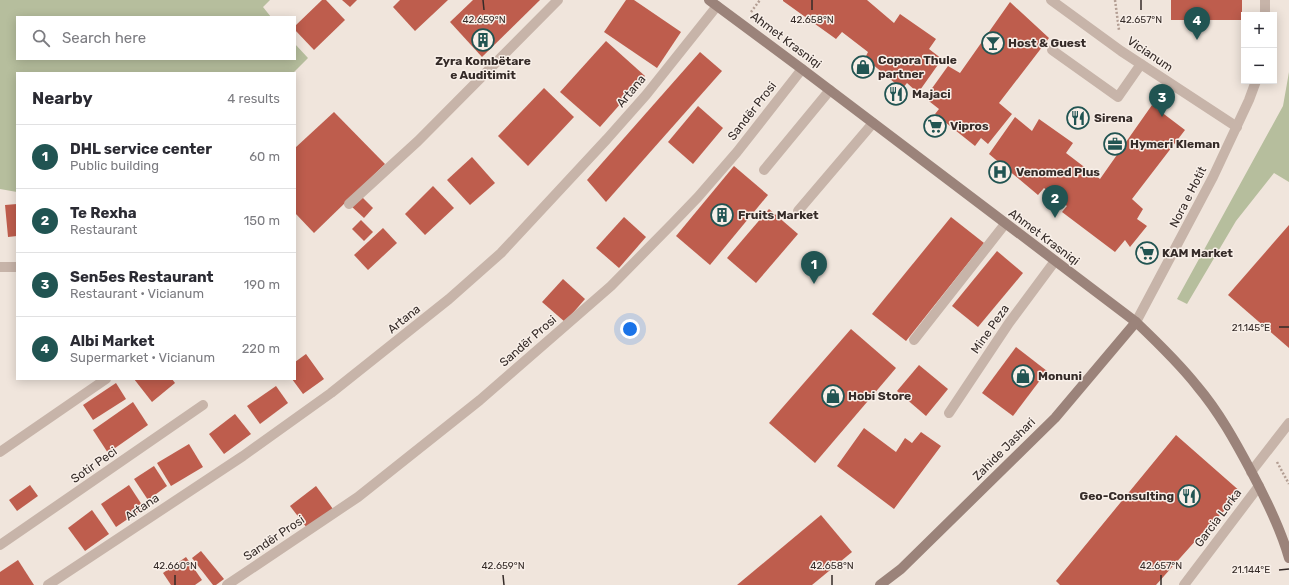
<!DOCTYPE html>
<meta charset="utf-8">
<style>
body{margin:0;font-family:Rubik,sans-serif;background:#f7f7f7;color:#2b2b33}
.controls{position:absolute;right:12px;top:12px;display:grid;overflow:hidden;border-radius:0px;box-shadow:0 2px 10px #0003}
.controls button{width:36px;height:36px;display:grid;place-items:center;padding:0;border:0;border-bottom:1px solid #e1e1e2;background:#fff;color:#2b2b33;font:20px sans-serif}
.you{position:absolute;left:630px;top:329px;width:14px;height:14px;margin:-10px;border:3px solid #fff;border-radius:50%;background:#1a73e8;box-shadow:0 0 0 6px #1a73e833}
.badge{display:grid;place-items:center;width:26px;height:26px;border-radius:50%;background:#215452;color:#fff;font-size:13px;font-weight:700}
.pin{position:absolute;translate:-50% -33px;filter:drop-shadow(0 1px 2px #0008)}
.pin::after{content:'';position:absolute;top:21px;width:14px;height:12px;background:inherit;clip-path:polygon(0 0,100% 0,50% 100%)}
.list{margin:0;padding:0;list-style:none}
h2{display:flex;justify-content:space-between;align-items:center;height:52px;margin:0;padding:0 16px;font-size:17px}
h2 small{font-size:13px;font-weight:400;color:#7c7c81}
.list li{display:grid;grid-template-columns:26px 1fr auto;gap:12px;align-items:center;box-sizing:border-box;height:64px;padding:0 16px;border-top:1px solid #e1e1e2}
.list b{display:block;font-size:15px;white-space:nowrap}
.list p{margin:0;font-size:13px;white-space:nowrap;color:#7c7c81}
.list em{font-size:13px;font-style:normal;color:#7c7c81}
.icon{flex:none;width:22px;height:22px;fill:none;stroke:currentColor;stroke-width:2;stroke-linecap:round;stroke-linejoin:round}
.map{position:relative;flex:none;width:1289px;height:585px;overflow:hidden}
.search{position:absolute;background:#fff;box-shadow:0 2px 10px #0003;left:16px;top:16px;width:280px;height:44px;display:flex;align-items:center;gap:10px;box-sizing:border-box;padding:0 14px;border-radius:0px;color:#7c7c81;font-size:15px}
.panel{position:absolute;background:#fff;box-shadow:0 2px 10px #0003;left:16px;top:72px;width:280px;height:308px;border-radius:0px}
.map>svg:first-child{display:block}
.green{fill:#b6be9d}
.building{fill:#be5d4d}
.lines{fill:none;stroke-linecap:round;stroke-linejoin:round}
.path{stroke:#b39e93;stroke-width:2.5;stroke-dasharray:2 2;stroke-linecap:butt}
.lane{stroke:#c7b4a9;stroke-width:10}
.street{stroke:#c7b4a9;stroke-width:10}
.secondary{stroke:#9b837a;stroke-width:10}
.ticks{fill:none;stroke:#352b28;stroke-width:1.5}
.labels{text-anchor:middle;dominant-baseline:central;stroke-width:3;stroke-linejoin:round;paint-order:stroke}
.street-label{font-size:12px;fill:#352b28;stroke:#f8efe8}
.poi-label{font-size:12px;font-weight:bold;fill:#352b28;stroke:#f8efe8;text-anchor:start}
.ticks-label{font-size:10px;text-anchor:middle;fill:#352b28;stroke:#f8efe8;stroke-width:3;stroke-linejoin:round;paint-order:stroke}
</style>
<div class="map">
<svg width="1289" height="585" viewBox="0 0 1289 585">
<rect width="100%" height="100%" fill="#f0e5dc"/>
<g class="green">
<polygon points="0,0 270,0 263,7 271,17 17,17 17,59 295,59 295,44 308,58 293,73 17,73 17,192 0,189"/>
<polygon points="1289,72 1289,182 1274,173 1236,221 1187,304 1177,299 1283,106"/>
</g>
<g class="building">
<polygon points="322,0 326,0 345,20 314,50 295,30 295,26"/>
<polygon points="342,0 357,0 350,7"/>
<polygon points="400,0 448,0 415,31 393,7"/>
<polygon points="473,0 540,0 482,57 450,22"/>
<polygon points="626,0 634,0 681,32 657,68 604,32"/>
<polygon points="783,0 867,0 894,23 900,14 936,39 929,49 942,59 918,93 907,83 902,89 865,58 868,52 842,32 836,39 783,1"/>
<rect x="1171" y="0" width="71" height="20"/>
<polygon points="1010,2 1049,38 999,103 1012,114 988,144 981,138 975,146 935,114 939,109 925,98 948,66 960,73"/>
<polygon points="606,41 645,76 600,127 560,92"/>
<polygon points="700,52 722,71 606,202 587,180"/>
<polygon points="544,88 574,117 528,166 498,136"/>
<polygon points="1152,105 1185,130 1132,199 1143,209 1137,219 1147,226 1130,247 1125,240 1115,252 1062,212 1067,206 1044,188 1038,195 989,154 1015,117 1032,131 1039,119 1073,143 1066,153 1100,179"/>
<polygon points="698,106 723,128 693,164 668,142"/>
<polygon points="334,112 385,164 314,233 295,213 295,148"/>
<polygon points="472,157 495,183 470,205 447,180"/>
<polygon points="734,166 768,195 710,265 676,236"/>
<polygon points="433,186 454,208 425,235 405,214"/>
<polygon points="361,196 373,208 364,218 351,206"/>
<polygon points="17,204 17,236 8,237 5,205"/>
<polygon points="769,209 798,234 756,283 727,258"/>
<polygon points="624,217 646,237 619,268 596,248"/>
<polygon points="951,217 984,243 906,341 872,314"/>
<polygon points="361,220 373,232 364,241 352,229"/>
<polygon points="1289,225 1289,348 1228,295"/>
<polygon points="383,228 397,243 368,270 354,255"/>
<polygon points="997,251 1023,273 978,327 952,306"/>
<polygon points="563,279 585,299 565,322 542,302"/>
<polygon points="851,329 896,368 815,463 769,423"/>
<polygon points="1016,347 1047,371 1013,416 982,393"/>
<polygon points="306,354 324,379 303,394 292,379 295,379 295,362"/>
<polygon points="919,365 948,389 926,416 897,391"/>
<polygon points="134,379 172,379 175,383 152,402"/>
<polygon points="116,383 126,399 93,420 83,405"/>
<polygon points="276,386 288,403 260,424 247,406"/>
<polygon points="133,402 148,425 108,453 93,430"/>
<polygon points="235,414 251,434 224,454 209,434"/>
<polygon points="864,428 896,452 905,438 912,443 921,432 941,446 894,509 837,466"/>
<polygon points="1176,435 1242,493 1206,529 1156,585 1060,585 1056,581"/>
<polygon points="189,444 203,467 171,486 157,463"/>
<polygon points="154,466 167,486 148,500 134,479"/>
<polygon points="30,485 38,496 17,511 9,500"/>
<polygon points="129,485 144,508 116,527 101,504"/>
<polygon points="316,486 333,509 307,528 290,506"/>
<polygon points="92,510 109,534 85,551 68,528"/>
<polygon points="821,515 852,552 812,585 737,585"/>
<polygon points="201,551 224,579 216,585 213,585 192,558"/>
<polygon points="186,557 202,580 195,585 171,585 163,573"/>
<polygon points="18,560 34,585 0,585 0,572"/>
</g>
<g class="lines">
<g class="path">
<polyline points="1115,0 1119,30"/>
<polyline points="751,12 760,0"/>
<polyline points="1277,462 1289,484"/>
</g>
<g class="lane">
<polyline points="1052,50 1118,97 1141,64"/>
<polyline points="764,170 830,90"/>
<polyline points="349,204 418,141 558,0"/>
<polyline points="798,211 873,123"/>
<polyline points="914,340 1005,224"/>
</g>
<g class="street">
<polyline points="1051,0 1121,51 1237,127"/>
<polyline points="1265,0 1265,15"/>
<polyline points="0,267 17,267"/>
<polyline points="1136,322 1213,177 1249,100 1256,81"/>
<polyline points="949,413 1009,323 1055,261"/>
<polyline points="0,452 106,379"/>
<polyline points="1251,472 1289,423"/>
<polyline points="0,545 203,405"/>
<polyline points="48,585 243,456 331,393 449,299 501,253 607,139 646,95 717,6"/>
<polyline points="227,585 358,497 480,400 611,286 673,223 698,197 737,152 802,69"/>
<polyline points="1184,585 1259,486"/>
</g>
<g class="secondary">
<path d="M709,0L802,69L1136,322C1157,342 1179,363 1197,386C1219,412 1235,441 1251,471C1266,499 1280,527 1289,558"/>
<polyline points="880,585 901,569 1055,418 1136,322"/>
</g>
</g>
<path class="ticks" d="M483,0L484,10M812,0V10M1141,0V10M1279,327H1289M1279,570L1289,569M175,575V585M503,575L504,585M832,575V585M1161,575V585"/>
<defs>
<g id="building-ring" transform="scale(1.15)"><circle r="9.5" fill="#f8efe8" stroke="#215452" stroke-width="1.5"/><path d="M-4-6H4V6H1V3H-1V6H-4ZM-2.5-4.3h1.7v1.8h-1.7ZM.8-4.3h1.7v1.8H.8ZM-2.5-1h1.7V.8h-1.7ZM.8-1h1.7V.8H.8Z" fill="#215452"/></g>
<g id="bar-ring" transform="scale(1.15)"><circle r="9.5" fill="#f8efe8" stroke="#215452" stroke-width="1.5"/><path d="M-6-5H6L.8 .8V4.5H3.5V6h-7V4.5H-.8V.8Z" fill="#215452"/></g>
<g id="shop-ring" transform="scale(1.15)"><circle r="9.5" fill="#f8efe8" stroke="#215452" stroke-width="1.5"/><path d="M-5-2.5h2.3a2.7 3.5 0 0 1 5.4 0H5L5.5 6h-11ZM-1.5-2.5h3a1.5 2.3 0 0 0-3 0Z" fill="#215452"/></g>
<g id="restaurant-ring" transform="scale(1.15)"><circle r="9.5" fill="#f8efe8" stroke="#215452" stroke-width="1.5"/><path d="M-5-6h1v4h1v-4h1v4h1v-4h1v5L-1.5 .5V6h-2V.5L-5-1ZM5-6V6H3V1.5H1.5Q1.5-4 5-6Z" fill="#215452"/></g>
<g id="supermarket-ring" transform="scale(1.15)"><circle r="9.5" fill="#f8efe8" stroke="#215452" stroke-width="1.5"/><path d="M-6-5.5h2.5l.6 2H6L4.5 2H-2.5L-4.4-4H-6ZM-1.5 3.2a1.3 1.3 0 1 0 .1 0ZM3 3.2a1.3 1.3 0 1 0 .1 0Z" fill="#215452"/></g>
<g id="office-ring" transform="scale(1.15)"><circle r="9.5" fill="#f8efe8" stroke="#215452" stroke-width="1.5"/><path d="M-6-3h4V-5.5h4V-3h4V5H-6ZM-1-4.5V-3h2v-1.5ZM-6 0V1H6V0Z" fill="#215452"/></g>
<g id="hospital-ring" transform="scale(1.15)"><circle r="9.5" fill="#f8efe8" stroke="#215452" stroke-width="1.5"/><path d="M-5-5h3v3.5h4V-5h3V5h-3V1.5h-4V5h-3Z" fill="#215452"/></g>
</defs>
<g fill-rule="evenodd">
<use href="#building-ring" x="483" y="40"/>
<use href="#bar-ring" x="993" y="43"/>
<use href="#shop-ring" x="863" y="67"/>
<use href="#restaurant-ring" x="896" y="94"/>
<use href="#restaurant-ring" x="1078" y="118"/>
<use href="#supermarket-ring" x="935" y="126"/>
<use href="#office-ring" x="1115" y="144"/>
<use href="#hospital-ring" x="1000" y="172"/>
<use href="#building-ring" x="722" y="215"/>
<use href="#supermarket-ring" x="1147" y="253"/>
<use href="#shop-ring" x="1023" y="376"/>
<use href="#shop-ring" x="833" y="396"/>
<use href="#restaurant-ring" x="1189" y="496"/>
</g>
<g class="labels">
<g class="street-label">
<text transform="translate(786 40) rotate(37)">Ahmet Krasniqi</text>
<text transform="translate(1150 54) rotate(34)">Vicianum</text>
<text transform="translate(631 91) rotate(-50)">Artana</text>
<text transform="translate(752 111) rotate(-52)">Sandër Prosi</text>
<text transform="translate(1188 197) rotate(-63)">Nora e Hotit</text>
<text transform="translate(1044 237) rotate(37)">Ahmet Krasniqi</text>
<text transform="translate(404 319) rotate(-39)">Artana</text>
<text transform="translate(990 329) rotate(-55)">Mine Peza</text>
<text transform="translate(528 341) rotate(-41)">Sandër Prosi</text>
<text transform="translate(1004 449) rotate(-45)">Zahide Jashari</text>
<text transform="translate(94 465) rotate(-35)">Sotir Peci</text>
<text transform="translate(142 507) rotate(-34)">Artana</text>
<text transform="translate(1218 518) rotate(-53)">Garcia Lorka</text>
<text transform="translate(274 538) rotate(-34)">Sandër Prosi</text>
</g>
<g class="poi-label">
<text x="1008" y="43">Host &amp; Guest</text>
<text x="878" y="60">Copora Thule<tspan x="878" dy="14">partner</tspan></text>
<text x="483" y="61" text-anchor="middle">Zyra Kombëtare<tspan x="483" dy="14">e Auditimit</tspan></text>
<text x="912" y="94">Majaci</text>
<text x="1094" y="118">Sirena</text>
<text x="950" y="126">Vipros</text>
<text x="1130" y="144">Hymeri Kleman</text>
<text x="1016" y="172">Venomed Plus</text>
<text x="738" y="215">Fruits Market</text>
<text x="1162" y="253">KAM Market</text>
<text x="1038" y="376">Monuni</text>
<text x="848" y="396">Hobi Store</text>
<text x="1174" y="496" text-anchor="end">Geo-Consulting</text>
</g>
</g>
<g class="ticks-label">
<text x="484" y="23">42.659°N</text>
<text x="812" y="23">42.658°N</text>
<text x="1141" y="23">42.657°N</text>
<text x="1251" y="331">21.145°E</text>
<text x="175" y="569">42.660°N</text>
<text x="503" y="569">42.659°N</text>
<text x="832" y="569">42.658°N</text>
<text x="1161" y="569">42.657°N</text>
<text x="1251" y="573">21.144°E</text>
</g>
</svg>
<div class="controls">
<button>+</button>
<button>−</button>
</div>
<div class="you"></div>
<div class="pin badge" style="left:814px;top:284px">1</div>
<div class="pin badge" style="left:1055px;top:218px">2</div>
<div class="pin badge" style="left:1162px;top:117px">3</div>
<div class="pin badge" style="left:1197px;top:40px">4</div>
<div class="search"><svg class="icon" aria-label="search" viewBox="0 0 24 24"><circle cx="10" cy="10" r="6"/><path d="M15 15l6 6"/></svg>Search here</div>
<section class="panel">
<h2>Nearby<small>4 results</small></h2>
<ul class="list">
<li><span class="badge">1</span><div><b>DHL service center</b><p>Public building</p></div><em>60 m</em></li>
<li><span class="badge">2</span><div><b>Te Rexha</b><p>Restaurant</p></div><em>150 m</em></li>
<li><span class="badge">3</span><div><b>Sen5es Restaurant</b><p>Restaurant · Vicianum</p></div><em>190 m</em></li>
<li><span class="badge">4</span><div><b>Albi Market</b><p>Supermarket · Vicianum</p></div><em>220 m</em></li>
</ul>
</section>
</div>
